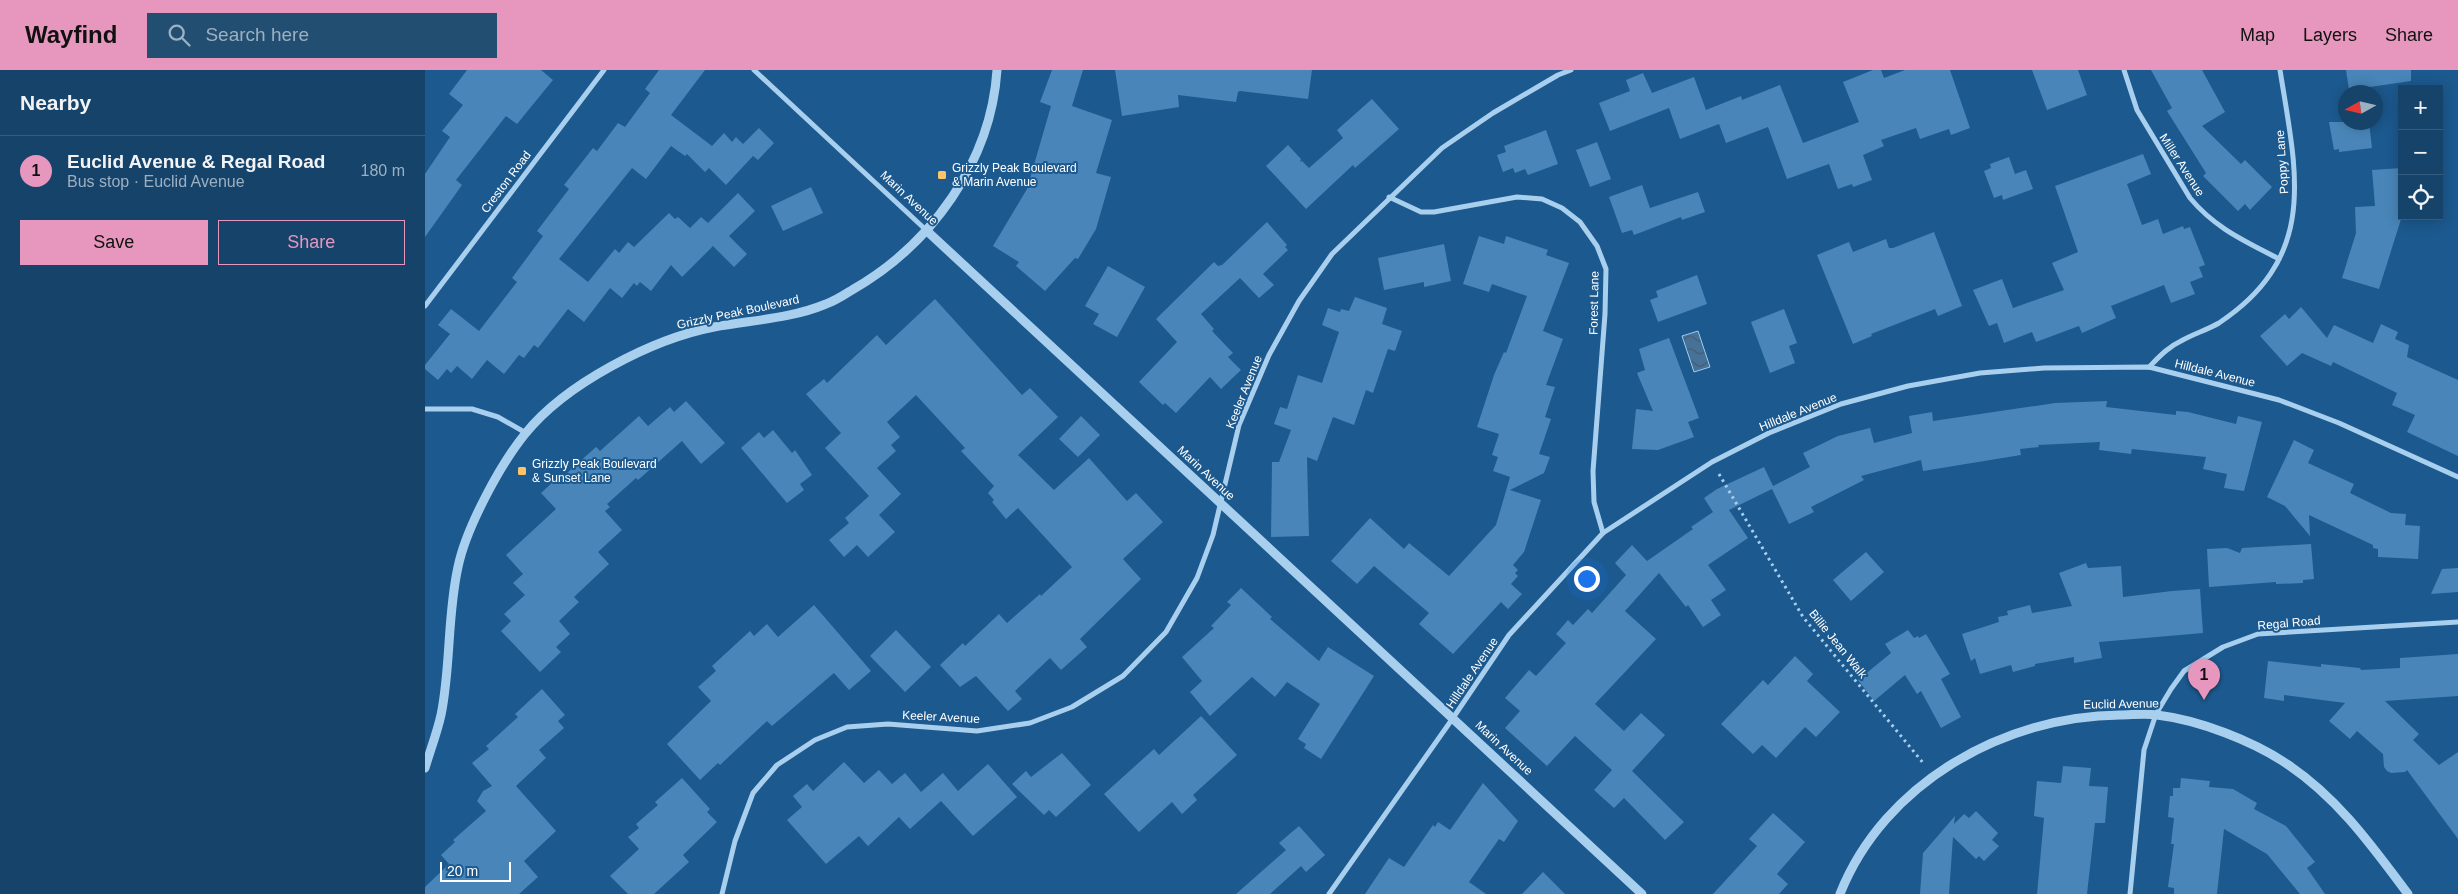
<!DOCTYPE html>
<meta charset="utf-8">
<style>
body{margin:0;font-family:Arial,sans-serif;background:#224e72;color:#f1f3f6}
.controls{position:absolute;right:15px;top:15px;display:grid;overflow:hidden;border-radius:0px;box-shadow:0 2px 12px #0003}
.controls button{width:45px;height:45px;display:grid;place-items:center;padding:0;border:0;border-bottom:1px solid #345c7e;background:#15436a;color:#f1f3f6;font:25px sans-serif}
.compass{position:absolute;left:1913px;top:15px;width:45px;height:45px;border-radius:50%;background:#15436a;box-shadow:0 2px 12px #0003;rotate:262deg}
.scale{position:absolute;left:15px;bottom:12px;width:71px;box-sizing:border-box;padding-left:5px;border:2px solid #fff;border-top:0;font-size:14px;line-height:18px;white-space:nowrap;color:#fff;-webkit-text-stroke:4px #1c598e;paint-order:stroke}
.you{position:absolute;left:1161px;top:508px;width:18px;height:18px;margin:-12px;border:4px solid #fff;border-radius:50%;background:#1a73e8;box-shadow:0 0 0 8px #1a73e833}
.badge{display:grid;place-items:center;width:32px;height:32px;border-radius:50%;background:#e797bd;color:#111;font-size:16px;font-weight:700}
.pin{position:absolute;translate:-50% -41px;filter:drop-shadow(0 1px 2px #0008)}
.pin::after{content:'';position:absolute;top:26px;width:18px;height:15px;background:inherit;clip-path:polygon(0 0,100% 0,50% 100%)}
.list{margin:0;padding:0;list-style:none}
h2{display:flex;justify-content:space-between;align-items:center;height:65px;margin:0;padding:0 20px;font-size:21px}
h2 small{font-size:16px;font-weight:400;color:#9db0c1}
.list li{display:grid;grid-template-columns:32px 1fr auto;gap:15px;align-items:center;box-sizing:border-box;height:70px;padding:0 20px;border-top:1px solid #345c7e}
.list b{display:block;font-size:19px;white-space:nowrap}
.list p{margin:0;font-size:16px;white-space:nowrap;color:#9db0c1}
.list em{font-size:16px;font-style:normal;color:#9db0c1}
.actions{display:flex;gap:10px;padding:15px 20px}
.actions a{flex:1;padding:11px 0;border:1px solid #e797bd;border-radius:0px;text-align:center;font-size:18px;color:#e797bd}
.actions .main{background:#e797bd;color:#111}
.icon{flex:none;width:28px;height:28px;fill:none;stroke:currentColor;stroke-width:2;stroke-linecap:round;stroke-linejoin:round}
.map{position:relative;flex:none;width:2033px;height:824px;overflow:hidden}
header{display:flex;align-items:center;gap:30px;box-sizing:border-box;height:70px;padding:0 25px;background:#e797bd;color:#111}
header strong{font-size:24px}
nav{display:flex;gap:28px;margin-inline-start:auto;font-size:18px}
.search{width:350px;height:45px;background:#224e72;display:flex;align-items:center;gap:12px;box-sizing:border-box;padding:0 18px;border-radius:0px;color:#9db0c1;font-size:19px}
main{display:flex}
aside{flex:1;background:#15436a}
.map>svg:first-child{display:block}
.water{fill:url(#water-waves);stroke:#9ccbef}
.building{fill:#4985b8}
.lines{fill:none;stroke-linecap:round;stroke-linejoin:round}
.path{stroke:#a9cfee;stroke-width:3;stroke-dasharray:2.5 4;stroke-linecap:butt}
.minor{stroke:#a9cfee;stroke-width:5}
.tertiary{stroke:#a9cfee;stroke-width:9}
.poi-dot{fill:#fec367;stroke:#1c598e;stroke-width:2}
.labels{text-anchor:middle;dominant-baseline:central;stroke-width:4;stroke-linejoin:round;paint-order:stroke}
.street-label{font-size:12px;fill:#fff;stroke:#1c598e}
.poi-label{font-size:12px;fill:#fff;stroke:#1c598e;text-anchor:start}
</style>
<header>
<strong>Wayfind</strong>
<div class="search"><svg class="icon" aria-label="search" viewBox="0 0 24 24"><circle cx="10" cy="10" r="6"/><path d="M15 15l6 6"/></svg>Search here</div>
<nav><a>Map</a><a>Layers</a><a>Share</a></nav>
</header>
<main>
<aside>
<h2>Nearby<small></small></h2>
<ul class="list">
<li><span class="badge">1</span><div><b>Euclid Avenue &amp; Regal Road</b><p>Bus stop · Euclid Avenue</p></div><em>180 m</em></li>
</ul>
<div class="actions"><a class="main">Save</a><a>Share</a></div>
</aside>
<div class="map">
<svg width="2033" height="824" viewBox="0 0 2033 824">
<defs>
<pattern id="water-waves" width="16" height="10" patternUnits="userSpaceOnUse" patternTransform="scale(1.25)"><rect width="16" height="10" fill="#467298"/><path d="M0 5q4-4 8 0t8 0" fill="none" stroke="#4a5b6a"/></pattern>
</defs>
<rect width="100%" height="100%" fill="#1c598e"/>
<polygon class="water" points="1273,261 1285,297 1269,302 1257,266"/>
<g class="building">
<polygon points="42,0 116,0 128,10 92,54 81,46 31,110 37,115 0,167 0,104 25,67 17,61 38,35 24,24"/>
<polygon points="234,0 280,0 246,45 287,76 299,63 307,72 311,67 318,74 334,58 349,73 333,90 328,86 301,115 284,98 280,102 262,84 260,86 246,76 221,109 207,98 134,189 163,212 190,179 194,183 203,172 209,177 244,143 250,149 253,147 265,158 276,147 283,153 313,123 330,141 304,166 322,184 309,197 288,176 257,207 246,195 226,221 215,212 212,216 209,213 197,228 185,218 159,252 143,239 113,278 109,275 99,288 94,285 79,304 62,290 47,309 32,296 26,303 22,299 13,310 0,299 0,295 25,264 13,255 26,239 54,261 92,212 87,208 118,166 112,161 144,119 139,115 168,78 172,81 193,53 200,57 225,23 220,19"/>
<polygon points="627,0 658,0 647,36 687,50 671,103 686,107 671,159 653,189 650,188 620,221 591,196 594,192 568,176 602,119 626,36 615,32"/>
<polygon points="690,0 887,0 883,29 815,21 813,22 811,32 753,25 754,37 697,46"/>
<polygon points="1448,0 1456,0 1459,8 1480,0 1525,0 1545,58 1526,65 1524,59 1495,69 1491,58 1456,70 1459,76 1438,85 1447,110 1428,117 1427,114 1413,119 1404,94 1362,109 1343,57 1301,73 1294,54 1255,69 1244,38 1185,61 1174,33 1205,21 1201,10 1218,3 1227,23 1269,7 1281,40 1316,26 1317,30 1355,15 1378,73 1434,52 1418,12"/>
<polygon points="1607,0 1653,0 1662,25 1622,40"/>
<polygon points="1726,0 1777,0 1800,42 1777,56 1816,94 1820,90 1847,117 1825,140 1820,134 1813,141 1778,106 1781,103 1742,41 1747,38"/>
<polygon points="1921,0 1986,0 1986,11 1924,20"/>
<polygon points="947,29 974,59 930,98 928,95 881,139 841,96 863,75 876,89 875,92 877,91 884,98 918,68 912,60"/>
<polygon points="1904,52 1944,52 1947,78 1914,82 1914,79 1909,80"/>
<polygon points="1121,60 1133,94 1103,105 1100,99 1090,103 1088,98 1078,102 1072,85 1081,82 1079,76"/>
<polygon points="1172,72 1186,109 1165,117 1151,80"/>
<polygon points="1718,84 1726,104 1702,114 1717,155 1733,149 1738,164 1758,156 1759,159 1765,157 1780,195 1774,197 1778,207 1765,212 1770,224 1746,233 1739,215 1686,236 1691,248 1657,263 1654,256 1611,272 1607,262 1579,273 1572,253 1564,256 1548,220 1577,209 1588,238 1639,220 1627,193 1653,182 1630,116"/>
<polygon points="1584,87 1590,104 1601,100 1608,119 1578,130 1577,125 1569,128 1559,101 1566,98 1565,94"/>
<polygon points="1977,98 1977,146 1954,219 1917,208 1931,163 1930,137 1950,136 1947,100"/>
<polygon points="1217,115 1225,138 1273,122 1280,142 1257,150 1256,147 1209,165 1207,160 1197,163 1184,127"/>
<polygon points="386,117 398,143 358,161 346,136"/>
<polygon points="842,152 862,175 860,177 863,180 838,204 849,215 834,228 815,208 776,244 789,259 787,261 808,283 803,287 816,300 796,319 785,307 751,343 740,333 738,335 714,312 752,272 731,249 789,192 793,196 797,195"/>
<polygon points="1509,162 1537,236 1513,246 1510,239 1446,264 1447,266 1428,274 1392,185 1424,172 1428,182 1461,169 1464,178 1468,178"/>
<polygon points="1054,166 1079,174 1081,166 1123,180 1121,185 1144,193 1118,261 1138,269 1121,315 1130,317 1120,347 1126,349 1114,384 1125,387 1119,403 1085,420 1116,430 1099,482 1088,495 1093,500 1090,503 1093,506 1086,514 1097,524 1083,539 1076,532 1028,584 994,554 1004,543 949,496 932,514 906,491 945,448 979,479 984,473 1024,506 1071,455 1085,407 1068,401 1073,387 1067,385 1074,364 1052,357 1069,305 1079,282 1081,283 1102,226 1067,214 1064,222 1038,214"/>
<polygon points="1019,174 1026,211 999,217 999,212 959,220 953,188"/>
<polygon points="683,196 720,217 692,267 668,254 674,244 660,236"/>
<polygon points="1272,205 1282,234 1233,252 1225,230 1233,227 1231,221"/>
<polygon points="930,227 962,238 957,254 977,261 970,281 963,279 948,323 941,320 929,355 908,347 892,391 882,387 884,466 846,467 847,392 854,392 866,360 849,354 855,337 862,339 873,305 897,313 914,262 897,255 903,238 915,242 916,239 924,241"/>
<polygon points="510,229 597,325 605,318 633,347 593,385 629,420 664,388 702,431 711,423 738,452 698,489 716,509 655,569 662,577 636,600 625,588 590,621 597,629 583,641 551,606 535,617 515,595 538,573 540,576 574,544 582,553 615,524 616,526 647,497 593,438 581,449 567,432 569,430 563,423 569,416 536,381 540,378 491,325 462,352 475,367 466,375 471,381 452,398 476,424 454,445 470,462 443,487 432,475 419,487 404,470 424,453 420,448 444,426 400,378 416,363 381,324 399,309 402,313 452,265 461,275"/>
<polygon points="1876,237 1902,268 1909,255 1948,273 1956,254 1973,262 1970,269 1984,275 1982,287 2033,310 2033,386 1982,362 1990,345 1967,335 1972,323 1908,292 1906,296 1877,283 1862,296 1835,266 1860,244 1864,249"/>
<polygon points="1359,239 1372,273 1364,276 1370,293 1345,303 1326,252"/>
<polygon points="1244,268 1274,348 1263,352 1269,367 1233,380 1207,379 1211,339 1228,341 1212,303 1220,300 1214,279"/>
<polygon points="261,331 300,373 276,394 257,371 213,410 211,408 182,434 185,437 180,441 197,460 173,482 184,494 149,527 154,532 134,551 145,564 131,577 136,582 115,602 76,561 86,551 79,544 100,525 88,513 98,504 81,485 131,439 116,423 130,410 132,412 171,377 175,381 214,346 223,356 245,337 249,342"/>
<polygon points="1682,331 1681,337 1751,345 1751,341 1763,342 1811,354 1813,346 1837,352 1819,421 1799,418 1802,404 1778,399 1781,387 1707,379 1706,384 1674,380 1675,372 1613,375 1614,377 1595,379 1596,385 1498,401 1496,390 1436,406 1439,410 1386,437 1389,442 1364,454 1347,419 1304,440 1323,468 1283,495 1301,520 1286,530 1296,545 1278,557 1263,535 1261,537 1234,503 1200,541 1231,569 1170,634 1199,661 1216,643 1240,665 1207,701 1259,752 1240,770 1199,728 1189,738 1169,720 1187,700 1150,666 1122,696 1080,658 1095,641 1080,628 1104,600 1111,606 1141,573 1131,564 1143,550 1148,555 1163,539 1167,543 1201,505 1190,493 1207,475 1222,491 1268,459 1266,457 1288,442 1279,428 1292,419 1339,397 1348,416 1385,397 1378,383 1413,366 1445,358 1449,373 1487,363 1484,346 1507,342 1508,351 1630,333"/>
<polygon points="656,346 675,365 653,387 634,369"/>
<polygon points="348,360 367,383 370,380 387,405 375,414 379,420 362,433 316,378 334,362 339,368"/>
<polygon points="1869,370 1889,380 1883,393 1929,414 1925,423 1966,443 1981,444 1980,455 1995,456 1993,489 1953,487 1953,479 1948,478 1948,475 1884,445 1885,466 1860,436 1842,427"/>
<polygon points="1886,474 1889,509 1878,510 1878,513 1851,514 1851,512 1784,517 1782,479 1802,478 1815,483 1817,478"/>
<polygon points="1441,482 1459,502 1426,531 1408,510"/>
<polygon points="1661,493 1663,498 1696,496 1698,527 1747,521 1775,519 1778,563 1674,572 1677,588 1649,593 1649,587 1610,594 1610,596 1588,602 1586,595 1555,604 1550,588 1546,591 1537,564 1574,552 1573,547 1583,545 1582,541 1605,535 1607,543 1647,536 1634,503"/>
<polygon points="2033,498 2033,522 2006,524 2017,499"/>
<polygon points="816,518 847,547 845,549 894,591 903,577 949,606 896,689 879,678 881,674 873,669 895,634 862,612 850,627 827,607 785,646 765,622 777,611 757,587 789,558 786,556 806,535 802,532"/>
<polygon points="389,535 446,601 424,620 409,603 347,656 342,651 295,695 293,693 275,710 242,674 286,631 273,617 291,601 287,596 325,561 329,566 342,554 353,567"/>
<polygon points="471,560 506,597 480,622 445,586"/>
<polygon points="1483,560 1489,568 1493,566 1494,568 1501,564 1525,604 1516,609 1536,647 1516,658 1496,621 1492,624 1480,605 1449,631 1433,610 1466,583 1460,574"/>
<polygon points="2033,584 2033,626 1960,631 1994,664 1988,670 2014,695 2033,682 2033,769 1982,700 1980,702 1966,703 1962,701 1959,697 1958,684 1932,661 1925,669 1904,651 1920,633 1859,625 1859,631 1839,628 1843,591 1896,597 1896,594 1935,598 1936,600 1975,598 1975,588"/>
<polygon points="1370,586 1388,604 1382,611 1415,642 1391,667 1380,657 1351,688 1337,675 1328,684 1296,654 1338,610 1343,615"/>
<polygon points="117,619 140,645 133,651 139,658 114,680 121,688 91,716 131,761 99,791 113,807 94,824 0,824 0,817 24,794 16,785 30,772 28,770 61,741 52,731 58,721 67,716 47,693 64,679 61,676 93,647 90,644"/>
<polygon points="776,646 812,685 768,725 772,730 757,744 747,732 714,762 679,724 729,679 734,685"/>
<polygon points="637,683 666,715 631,747 624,740 619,745 587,714 601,701 606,707"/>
<polygon points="419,692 439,713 454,700 467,714 480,703 496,722 518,703 533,721 563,694 592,727 548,766 516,731 485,759 474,747 443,776 434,766 401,794 362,750 377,737 368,726 382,714 388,721"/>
<polygon points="1638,696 1666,698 1664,716 1683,717 1680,753 1670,753 1662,824 1612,824 1619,748 1609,746 1612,711 1636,713"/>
<polygon points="257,708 285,739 282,742 292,752 258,785 264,792 229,824 203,824 185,806 214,779 203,767 214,758 211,754 233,735 230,732"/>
<polygon points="1756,708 1785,711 1784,717 1808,719 1832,733 1829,739 1861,756 1890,792 1882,798 1900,824 1875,824 1842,784 1799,759 1792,824 1749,824 1749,818 1743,817 1749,774 1746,774 1749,748 1743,747 1745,726 1748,726 1748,718 1755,718"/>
<polygon points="1058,713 1093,751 1079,772 1074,769 1044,812 1061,824 940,824 964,788 979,797 1008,755 1010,757 1013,752 1025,760"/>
<polygon points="1551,741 1573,763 1567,770 1574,776 1559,791 1554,786 1551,789 1528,767 1524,824 1495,824 1498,783 1530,746 1529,754 1539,744 1544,748"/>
<polygon points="1348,743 1380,772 1352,804 1363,814 1354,824 1288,824 1332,776 1324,769"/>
<polygon points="874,756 900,785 881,802 876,796 845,824 811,824 861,780 854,773"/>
<polygon points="1118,802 1140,824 1097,824"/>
</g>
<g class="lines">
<polyline class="path" points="1294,404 1378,547 1499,694"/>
<g class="minor">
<polyline points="329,0 501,160"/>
<path d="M1699,0L1712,40L1765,128C1791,159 1820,171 1854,189"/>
<polyline points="964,127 996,142 1009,142 1092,127 1117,129 1137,138 1155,152 1172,176 1181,199 1180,244 1168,401 1169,432 1178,463"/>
<polyline points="0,236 179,0"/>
<path d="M1724,297C1734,287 1743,277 1756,271C1768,264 1782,260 1794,253C1895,186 1871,101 1855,0"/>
<polyline points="0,339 47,339 73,347 101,363"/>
<polyline points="297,824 310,771 328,723 352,695 390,670 422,657 463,654 552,661 605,653 647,637 698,606 741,562 772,508 788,465 814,355 844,285 874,231 907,184 1017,78 1068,43 1133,5 1146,0"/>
<polyline points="904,824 1028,648 1084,565 1178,463 1287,392 1344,363 1416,334 1483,316 1555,303 1619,298 1724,297 1854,330 1914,353 2033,407"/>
<polyline points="1705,824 1719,680 1731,644 1746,619 1759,601 1798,577 1833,564 2033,552"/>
</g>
<g class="tertiary">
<polyline points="502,161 1217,824"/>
<path d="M0,698C5,681 12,663 16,645C26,597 22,546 33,497C41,458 75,395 100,364C140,314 227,269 289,257C326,250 365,249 401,234C410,231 419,225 427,220C506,175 566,92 572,0"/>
<path d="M1415,824C1459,713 1579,646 1695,645C1707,645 1720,643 1732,645C1774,650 1828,671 1862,694C1913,728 1947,776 1983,824"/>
</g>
</g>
<g class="poi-dot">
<rect x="512" y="100" width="10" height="10" rx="2.5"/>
<rect x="92" y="396" width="10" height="10" rx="2.5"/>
</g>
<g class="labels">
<g class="street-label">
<text transform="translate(1857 92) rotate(-94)">Poppy Lane</text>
<text transform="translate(1757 95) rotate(57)">Miller Avenue</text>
<text transform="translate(81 112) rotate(-53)">Creston Road</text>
<text transform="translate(484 128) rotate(43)">Marin Avenue</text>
<text transform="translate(1169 233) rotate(-89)">Forest Lane</text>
<text transform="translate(313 242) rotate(-12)">Grizzly Peak Boulevard</text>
<text transform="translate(1790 303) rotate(14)">Hilldale Avenue</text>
<text transform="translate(819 322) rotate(-68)">Keeler Avenue</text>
<text transform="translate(1373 342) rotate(-22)">Hilldale Avenue</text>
<text transform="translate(781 403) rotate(43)">Marin Avenue</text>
<text transform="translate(1864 553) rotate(-5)">Regal Road</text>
<text transform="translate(1413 574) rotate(51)">Billie Jean Walk</text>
<text transform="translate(1047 603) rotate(-56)">Hilldale Avenue</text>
<text transform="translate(1696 634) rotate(-1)">Euclid Avenue</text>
<text transform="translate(516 647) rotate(3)">Keeler Avenue</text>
<text transform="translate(1079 678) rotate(43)">Marin Avenue</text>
</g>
<g class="poi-label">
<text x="527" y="98">Grizzly Peak Boulevard<tspan x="527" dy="14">&amp; Marin Avenue</tspan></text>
<text x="107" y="394">Grizzly Peak Boulevard<tspan x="107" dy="14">&amp; Sunset Lane</tspan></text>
</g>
</g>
</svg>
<div class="controls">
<button>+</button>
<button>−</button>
<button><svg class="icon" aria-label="locate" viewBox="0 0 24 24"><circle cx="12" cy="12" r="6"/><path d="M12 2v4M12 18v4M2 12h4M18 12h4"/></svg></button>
</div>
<svg class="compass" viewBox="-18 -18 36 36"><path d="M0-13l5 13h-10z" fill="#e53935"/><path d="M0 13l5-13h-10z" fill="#9db0c1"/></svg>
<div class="scale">20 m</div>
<div class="you"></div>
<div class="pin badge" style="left:1779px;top:630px">1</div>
</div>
</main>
